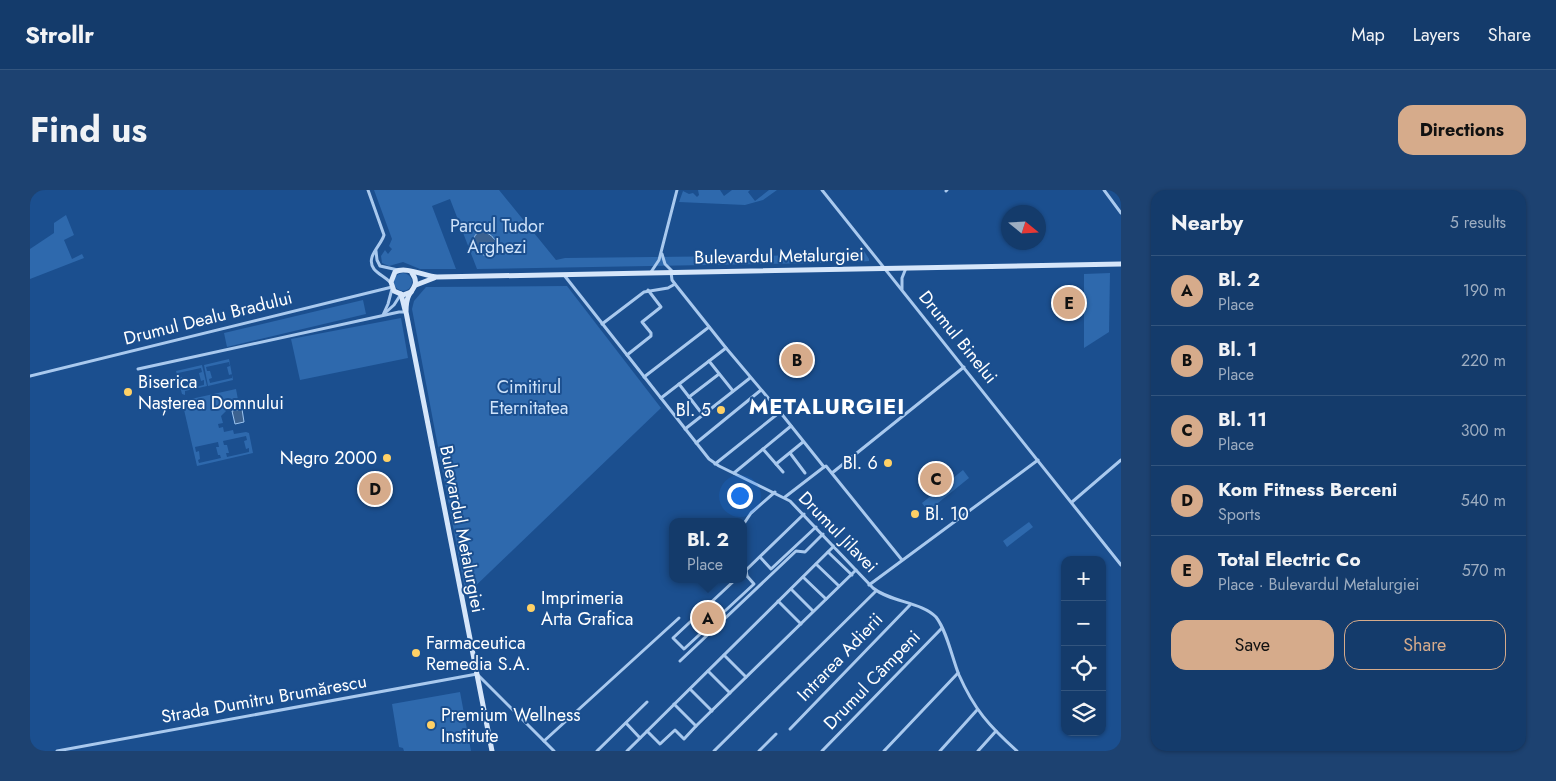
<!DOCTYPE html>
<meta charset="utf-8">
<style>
body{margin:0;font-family:Jost,sans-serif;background:#1d4271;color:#f1f3f6}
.controls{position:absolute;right:15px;bottom:15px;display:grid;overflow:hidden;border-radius:10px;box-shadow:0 1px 4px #0004}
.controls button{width:45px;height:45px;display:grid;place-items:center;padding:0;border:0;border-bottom:1px solid #33557e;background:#143b6b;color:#f1f3f6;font:25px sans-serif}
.compass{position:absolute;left:971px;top:15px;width:45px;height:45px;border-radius:50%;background:#143b6b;box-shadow:0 1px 4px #0004;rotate:108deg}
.you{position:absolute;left:709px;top:305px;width:18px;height:18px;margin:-12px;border:4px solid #fff;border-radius:50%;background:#1a73e8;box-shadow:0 0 0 8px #1a73e833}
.badge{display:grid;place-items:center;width:32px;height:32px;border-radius:50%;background:#d6ab8b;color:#111;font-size:16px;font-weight:700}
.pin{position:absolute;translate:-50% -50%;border:2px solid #fff;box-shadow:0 1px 5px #0006}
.popup{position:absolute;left:639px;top:328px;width:78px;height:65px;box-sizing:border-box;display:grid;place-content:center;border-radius:10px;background:#143b6b;filter:drop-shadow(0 1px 4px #0005);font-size:16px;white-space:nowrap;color:#9dadc1}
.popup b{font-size:19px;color:#f1f3f6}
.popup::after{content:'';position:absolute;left:50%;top:100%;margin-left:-10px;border:10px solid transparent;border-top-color:#143b6b}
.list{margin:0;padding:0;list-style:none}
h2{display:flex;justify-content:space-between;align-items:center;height:65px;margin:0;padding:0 20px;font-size:21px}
h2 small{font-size:16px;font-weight:400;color:#9dadc1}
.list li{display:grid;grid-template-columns:32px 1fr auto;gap:15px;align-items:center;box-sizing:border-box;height:70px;padding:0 20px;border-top:1px solid #33557e}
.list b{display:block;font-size:19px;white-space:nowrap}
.list p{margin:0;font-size:16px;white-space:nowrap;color:#9dadc1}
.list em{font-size:16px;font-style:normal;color:#9dadc1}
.actions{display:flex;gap:10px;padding:15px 20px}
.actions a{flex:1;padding:11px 0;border:1px solid #d6ab8b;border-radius:15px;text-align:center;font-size:18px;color:#d6ab8b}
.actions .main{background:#d6ab8b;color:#111}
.icon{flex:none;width:28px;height:28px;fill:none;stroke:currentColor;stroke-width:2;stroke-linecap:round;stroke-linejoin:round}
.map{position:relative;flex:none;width:1091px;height:561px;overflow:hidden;border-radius:15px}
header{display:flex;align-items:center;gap:30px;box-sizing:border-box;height:70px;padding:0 25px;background:#143b6b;border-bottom:1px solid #33557e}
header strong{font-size:24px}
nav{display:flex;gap:28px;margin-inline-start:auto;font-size:18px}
.intro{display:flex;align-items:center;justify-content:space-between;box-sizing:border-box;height:120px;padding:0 30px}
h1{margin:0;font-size:35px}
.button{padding:12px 22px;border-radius:15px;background:#d6ab8b;color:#111;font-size:18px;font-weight:700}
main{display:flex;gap:30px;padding:0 30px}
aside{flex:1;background:#143b6b;border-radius:15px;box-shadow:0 1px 4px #0004}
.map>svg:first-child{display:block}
.green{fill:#2e69ad;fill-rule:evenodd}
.water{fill:#3c6290;stroke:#9cc4f0}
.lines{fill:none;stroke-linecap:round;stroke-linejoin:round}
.street{stroke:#a9c9ee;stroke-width:3}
.secondary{stroke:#d6e6fa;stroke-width:5}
.poi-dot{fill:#ffd166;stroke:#1b4f8f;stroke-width:2}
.labels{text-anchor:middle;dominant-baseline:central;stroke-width:4;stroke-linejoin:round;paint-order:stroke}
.park-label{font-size:18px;fill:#cfe3fa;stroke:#1b4f8f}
.street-label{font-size:18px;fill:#fff;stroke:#1b4f8f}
.poi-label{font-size:18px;fill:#fff;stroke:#1b4f8f;text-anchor:start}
.district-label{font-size:22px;font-weight:bold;letter-spacing:1px;fill:#fff;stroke:#1b4f8f}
</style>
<header>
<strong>Strollr</strong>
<nav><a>Map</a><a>Layers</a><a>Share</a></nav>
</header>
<div class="intro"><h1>Find us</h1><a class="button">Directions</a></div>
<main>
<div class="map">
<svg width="1091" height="561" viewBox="0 0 1091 561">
<rect width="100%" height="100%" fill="#1b4f8f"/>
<g class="green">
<polygon points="344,0 469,0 526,70 535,68 808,65 813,72 793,71 791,73 447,79 420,9 402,16 426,79 390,79 373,72 359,76 352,73 351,66 355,60 358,64 362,59 359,56 362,49"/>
<polygon points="668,0 690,0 694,6 702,0 720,0 718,2 725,11 739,0 747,0 733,10 715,15 649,12 653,1 659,4 663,3 667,7 669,5"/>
<polygon points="36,25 44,45 34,50 42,69 52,64 54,68 0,89 0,59 24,43 24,33"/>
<polygon points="832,58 839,69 839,71 825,72 821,67"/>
<circle cx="373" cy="92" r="9"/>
<polygon points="1080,83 1079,142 1054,158 1054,84"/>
<polygon points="537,96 631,218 436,405 382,119 384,111 396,97"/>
<polygon points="333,110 336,124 197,157 194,143"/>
<polygon points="371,128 378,168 270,190 261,149"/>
<path d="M199,169L203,190L178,196L174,175ZM199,172L200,176L197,177L199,185L202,184V188L180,193L179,189L182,188L180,181H177L176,177Z"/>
<path d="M172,175L177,196L155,201V205L152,204L146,181ZM171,178L172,182L169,183L171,191L174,190V195L152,200L151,195H154L152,187L149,188L148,183Z"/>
<path d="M206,199L209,215L198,219L191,226L193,233L188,234L189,238L193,237L194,242L203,240L204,244L216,242L219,243L223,263L167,276L152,211ZM216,246L217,250L214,251L216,259L219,258V262L197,267L196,263H199L197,255H194L193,251ZM188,252L189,257H186L188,265H190L191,268L169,273L168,270L170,269L169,261L166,262L165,257Z"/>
<polygon points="933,280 939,288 898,321 892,313"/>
<polygon points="999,332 1003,337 977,357 973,351"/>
<polygon points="430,502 441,561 374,561 373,558 369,557 362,514"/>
</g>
<g class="water">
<path d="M451,41C460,42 473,54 465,63C455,75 432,49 451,41Z"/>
<polygon points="212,219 214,232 205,234 202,221"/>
</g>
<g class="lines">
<g class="street">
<path d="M338,0L354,45C351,56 335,67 344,79C348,84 355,87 360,92"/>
<polyline points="792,0 1091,375"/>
<polyline points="1074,0 1091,23"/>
<polyline points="916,1 917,0"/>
<polyline points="346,61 347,70 350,76 368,80"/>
<polyline points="632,64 635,74 643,82"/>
<polyline points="621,82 629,70 647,0"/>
<polyline points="641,82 642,90 645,94 696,158 750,222"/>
<path d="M534,85L679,269L689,276L760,311L843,398C860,412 892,412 906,427C917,441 922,468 929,485C944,519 959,536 987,561"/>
<polyline points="872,99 872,88 876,78"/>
<polyline points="355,123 364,115 371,104"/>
<polyline points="353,125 358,114 362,99"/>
<polyline points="572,134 614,102 638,98 645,94"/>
<polyline points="597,165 621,146 621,143 612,132 631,117 618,100"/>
<polyline points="679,171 703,201"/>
<polyline points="108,179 369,122 376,122"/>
<polyline points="0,186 362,97"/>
<polyline points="614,187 679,137"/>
<polyline points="649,194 673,225"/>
<polyline points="659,207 689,184"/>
<polyline points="631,208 696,158"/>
<polyline points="655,239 720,188"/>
<polyline points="666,253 731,200"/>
<polyline points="733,259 753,282"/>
<polyline points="760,263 775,283"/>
<polyline points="685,274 750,222 794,277 796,276 872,370"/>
<polyline points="746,274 773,252"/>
<polyline points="704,283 761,236"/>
<polyline points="802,283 934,177"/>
<polyline points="755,307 794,277"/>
<polyline points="1042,312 1091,270"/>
<polyline points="713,335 721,323 745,302"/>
<polyline points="798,362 822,385"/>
<polyline points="730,367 741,379 786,337"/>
<polyline points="786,374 809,396"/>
<polyline points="713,383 774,324"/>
<polyline points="773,387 796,409"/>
<polyline points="706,389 643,448 654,459 724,394 717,386 716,380"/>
<polyline points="839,395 1008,270"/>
<polyline points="761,399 783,421"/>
<polyline points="748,411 771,434"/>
<polyline points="694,465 716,487"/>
<polyline points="650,471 766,361 775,362 793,344"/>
<polyline points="678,481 700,503"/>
<polyline points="660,499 682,521"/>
<polyline points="644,514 666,536 826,380"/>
<polyline points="596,533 610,548"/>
<polyline points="760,539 880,415"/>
<polyline points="617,541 630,554 645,540 654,549 666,536"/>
<polyline points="514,551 649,428"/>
<polyline points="27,561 447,484 524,561"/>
<polyline points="567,561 617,512"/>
<polyline points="597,561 804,356"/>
<polyline points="684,561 846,401"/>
<polyline points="729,561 746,544"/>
<polyline points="792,561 912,438"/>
<polyline points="854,561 928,483"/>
<polyline points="910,561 947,520"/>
<polyline points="948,561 966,541"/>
</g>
<g class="secondary">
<path d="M382,83C389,93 384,97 379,105C376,111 376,116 376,122L462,561"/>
<polyline points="386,95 404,88"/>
<path d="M381,102L373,105L364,101L361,92L365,82C375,76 395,86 407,87L1091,74"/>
<polyline points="371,104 375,120"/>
</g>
</g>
<g class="poi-dot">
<circle cx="98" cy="202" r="5"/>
<circle cx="691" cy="220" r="5"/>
<circle cx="357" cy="268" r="5"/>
<circle cx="858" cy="273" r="5"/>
<circle cx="885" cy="324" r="5"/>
<circle cx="501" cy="418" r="5"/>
<circle cx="386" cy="463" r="5"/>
<circle cx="401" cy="535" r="5"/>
</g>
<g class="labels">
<g class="park-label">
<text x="467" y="36">Parcul Tudor<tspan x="467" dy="21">Arghezi</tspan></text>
<text x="499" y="197">Cimitirul<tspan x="499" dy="21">Eternitatea</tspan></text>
</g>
<g class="street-label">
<text transform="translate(749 66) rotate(-1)">Bulevardul Metalurgiei</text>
<text transform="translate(178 128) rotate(-14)">Drumul Dealu Bradului</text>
<text transform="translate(928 147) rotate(51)">Drumul Binelui</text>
<text transform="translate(432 339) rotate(79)">Bulevardul Metalurgiei</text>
<text transform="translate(808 342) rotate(46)">Drumul Jilavei</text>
<text transform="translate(810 467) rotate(-46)">Intrarea Adierii</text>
<text transform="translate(842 490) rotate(-46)">Drumul Câmpeni</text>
<text transform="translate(234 509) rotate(-10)">Strada Dumitru Brumărescu</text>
</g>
<g class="poi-label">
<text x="108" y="192">Biserica<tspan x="108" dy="21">Nașterea Domnului</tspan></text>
<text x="681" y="220" text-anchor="end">Bl. 5</text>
<text x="347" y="268" text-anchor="end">Negro 2000</text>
<text x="848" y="273" text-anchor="end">Bl. 6</text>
<text x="895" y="324">Bl. 10</text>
<text x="511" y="408">Imprimeria<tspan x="511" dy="21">Arta Grafica</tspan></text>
<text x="396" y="453">Farmaceutica<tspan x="396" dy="21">Remedia S.A.</tspan></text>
<text x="411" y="525">Premium Wellness<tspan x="411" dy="21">Institute</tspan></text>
</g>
<g class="district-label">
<text x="797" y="216">METALURGIEI</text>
</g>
</g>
</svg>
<div class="controls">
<button>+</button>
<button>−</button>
<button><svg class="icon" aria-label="locate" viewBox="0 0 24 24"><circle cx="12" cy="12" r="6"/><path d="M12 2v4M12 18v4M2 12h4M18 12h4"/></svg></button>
<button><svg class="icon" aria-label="layers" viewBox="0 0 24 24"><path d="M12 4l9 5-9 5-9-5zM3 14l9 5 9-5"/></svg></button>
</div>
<svg class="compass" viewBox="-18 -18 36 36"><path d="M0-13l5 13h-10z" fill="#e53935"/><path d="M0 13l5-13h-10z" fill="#9dadc1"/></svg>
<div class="you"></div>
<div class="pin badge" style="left:678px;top:428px">A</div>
<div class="popup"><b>Bl. 2</b>Place</div>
<div class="pin badge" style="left:767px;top:170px">B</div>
<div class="pin badge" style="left:906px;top:289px">C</div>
<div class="pin badge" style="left:345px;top:299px">D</div>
<div class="pin badge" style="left:1039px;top:113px">E</div>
</div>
<aside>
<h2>Nearby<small>5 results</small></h2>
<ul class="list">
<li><span class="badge">A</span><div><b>Bl. 2</b><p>Place</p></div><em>190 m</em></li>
<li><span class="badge">B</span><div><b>Bl. 1</b><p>Place</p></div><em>220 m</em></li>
<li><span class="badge">C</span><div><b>Bl. 11</b><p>Place</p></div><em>300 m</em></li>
<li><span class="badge">D</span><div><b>Kom Fitness Berceni</b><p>Sports</p></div><em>540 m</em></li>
<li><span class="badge">E</span><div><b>Total Electric Co</b><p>Place · Bulevardul Metalurgiei</p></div><em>570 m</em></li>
</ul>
<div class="actions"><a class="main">Save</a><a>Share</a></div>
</aside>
</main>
